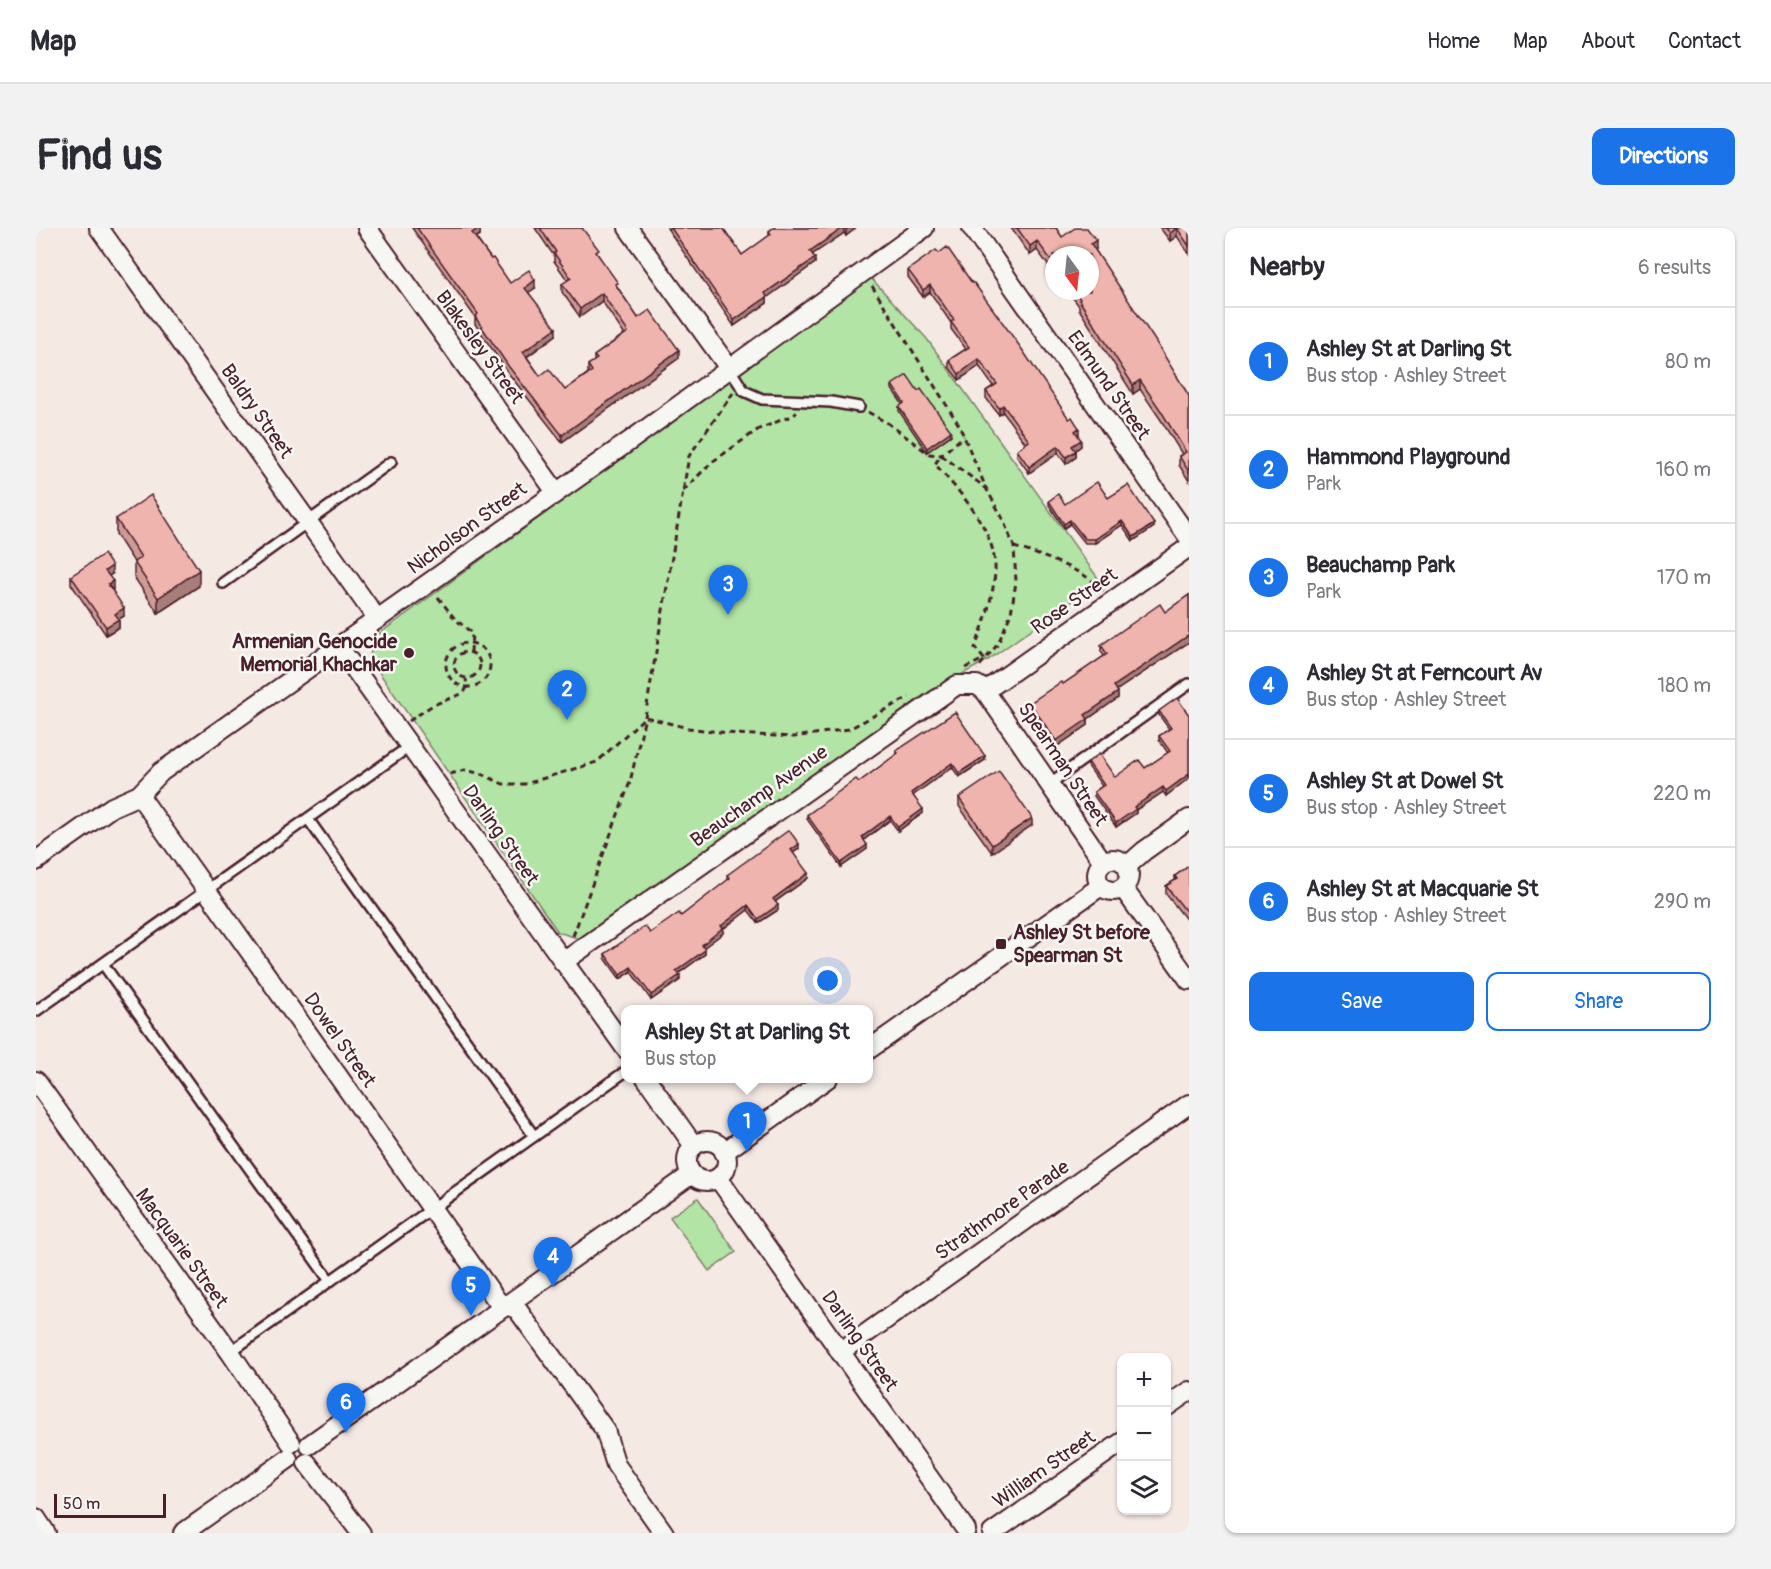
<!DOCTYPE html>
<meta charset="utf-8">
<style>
body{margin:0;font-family:Pangolin,sans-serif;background:#f2f2f3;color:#2b2b33}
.controls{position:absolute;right:18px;bottom:18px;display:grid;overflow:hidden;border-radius:12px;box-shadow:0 2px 4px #0004}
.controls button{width:54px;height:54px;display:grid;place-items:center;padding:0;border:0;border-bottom:2px solid #e1e1e2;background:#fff;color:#2b2b33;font:30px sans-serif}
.compass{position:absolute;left:1009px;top:18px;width:54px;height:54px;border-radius:50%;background:#fff;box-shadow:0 2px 4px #0004;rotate:165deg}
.scale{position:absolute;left:18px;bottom:15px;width:112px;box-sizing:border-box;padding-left:6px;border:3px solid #4a1f2b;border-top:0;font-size:16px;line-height:21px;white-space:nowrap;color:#4a1f2b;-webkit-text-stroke:4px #f6f6f2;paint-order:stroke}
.you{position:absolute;left:792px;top:753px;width:21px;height:21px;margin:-15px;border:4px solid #fff;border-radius:50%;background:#1a73e8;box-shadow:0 0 0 9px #1a73e833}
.badge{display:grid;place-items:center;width:39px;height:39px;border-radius:50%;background:#1a73e8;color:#fff;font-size:20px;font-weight:700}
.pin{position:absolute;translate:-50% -50px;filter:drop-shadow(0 2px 3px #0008)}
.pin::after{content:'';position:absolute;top:32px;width:21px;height:18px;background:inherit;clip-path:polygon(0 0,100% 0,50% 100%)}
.popup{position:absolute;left:585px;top:777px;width:252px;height:78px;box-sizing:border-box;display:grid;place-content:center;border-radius:12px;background:#fff;filter:drop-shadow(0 2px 4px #0005);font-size:20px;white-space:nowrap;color:#7c7c81}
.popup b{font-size:22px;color:#2b2b33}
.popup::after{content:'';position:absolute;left:50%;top:100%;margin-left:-12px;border:12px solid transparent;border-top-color:#fff}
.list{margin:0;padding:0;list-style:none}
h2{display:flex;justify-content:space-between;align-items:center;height:78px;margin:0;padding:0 24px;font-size:26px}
h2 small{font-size:20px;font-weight:400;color:#7c7c81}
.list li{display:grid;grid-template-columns:39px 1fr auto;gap:18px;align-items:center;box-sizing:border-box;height:108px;padding:0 24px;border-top:2px solid #e1e1e2}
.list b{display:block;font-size:22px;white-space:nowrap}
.list p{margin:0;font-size:20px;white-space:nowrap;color:#7c7c81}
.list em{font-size:20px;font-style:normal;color:#7c7c81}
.actions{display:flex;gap:12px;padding:18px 24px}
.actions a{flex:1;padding:14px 0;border:2px solid #1a73e8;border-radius:12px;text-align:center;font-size:21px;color:#1a73e8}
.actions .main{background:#1a73e8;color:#fff}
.icon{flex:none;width:33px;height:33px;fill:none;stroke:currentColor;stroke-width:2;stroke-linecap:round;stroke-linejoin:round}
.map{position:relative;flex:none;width:1153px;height:1305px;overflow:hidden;border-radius:12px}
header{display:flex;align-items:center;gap:36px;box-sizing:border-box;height:84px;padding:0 30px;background:#fff;border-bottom:2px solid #e1e1e2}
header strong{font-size:28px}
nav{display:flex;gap:33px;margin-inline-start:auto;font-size:21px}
.intro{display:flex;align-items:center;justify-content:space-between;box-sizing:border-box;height:144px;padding:0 36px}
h1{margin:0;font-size:42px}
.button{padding:15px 27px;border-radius:12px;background:#1a73e8;color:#fff;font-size:21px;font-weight:700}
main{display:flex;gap:36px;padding:0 36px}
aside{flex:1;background:#fff;border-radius:12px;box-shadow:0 2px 4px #0004}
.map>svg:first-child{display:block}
.green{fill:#b1e4a5;stroke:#7e8268;stroke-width:1.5}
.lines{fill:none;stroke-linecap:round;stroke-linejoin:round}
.lane-casing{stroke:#4a1f2b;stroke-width:14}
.street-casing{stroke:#4a1f2b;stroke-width:22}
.path{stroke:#4a1f2b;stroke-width:3;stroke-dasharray:6 4.5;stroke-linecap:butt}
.lane{stroke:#f6f6f2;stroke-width:9}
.street{stroke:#f6f6f2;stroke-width:18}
.wall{fill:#ce9b95;stroke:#4a1f2b;stroke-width:1.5}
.shaded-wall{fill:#a77e79;stroke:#4a1f2b;stroke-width:1.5}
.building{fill:#efb4ad;stroke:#4a1f2b;stroke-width:1.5}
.poi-dot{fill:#4a1f2b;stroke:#f6f6f2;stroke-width:2}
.labels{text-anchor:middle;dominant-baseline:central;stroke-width:5;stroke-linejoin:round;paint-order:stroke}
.street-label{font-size:20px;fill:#4a1f2b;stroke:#f6f6f2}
.poi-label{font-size:20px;font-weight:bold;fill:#4a1f2b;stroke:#f6f6f2;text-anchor:end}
</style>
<header>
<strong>Map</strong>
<nav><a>Home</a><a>Map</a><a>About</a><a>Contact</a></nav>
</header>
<div class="intro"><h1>Find us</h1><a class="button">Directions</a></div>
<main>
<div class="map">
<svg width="1153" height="1305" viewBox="0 0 1153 1305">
<rect width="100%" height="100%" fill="#f5e9e4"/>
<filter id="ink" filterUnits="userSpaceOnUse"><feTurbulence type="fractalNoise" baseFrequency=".0167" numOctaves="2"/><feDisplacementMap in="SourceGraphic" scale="12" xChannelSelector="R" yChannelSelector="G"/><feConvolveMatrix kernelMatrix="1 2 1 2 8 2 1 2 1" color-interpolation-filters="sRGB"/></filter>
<g filter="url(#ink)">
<g class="green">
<polygon points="834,49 891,111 1064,353 952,432 888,467 547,712 522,704 334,431 336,411"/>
<polygon points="662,970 700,1024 673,1043 634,989"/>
</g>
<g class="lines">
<g class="lane-casing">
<g id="lane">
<polyline points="693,140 708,163 726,171 795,174 823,179"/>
<polyline points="187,355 355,234"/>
<polyline points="1013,556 1153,456"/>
<polyline points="272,591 498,908"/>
<polyline points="67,736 294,1053"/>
<polyline points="0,783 374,518"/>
<polyline points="194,1124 590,843"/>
</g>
</g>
<g class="street-casing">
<g id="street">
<polyline points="63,0 341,391"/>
<polyline points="331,0 520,264"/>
<polyline points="592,0 693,140"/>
<polyline points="936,0 1153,310"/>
<polyline points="303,419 590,821"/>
<polyline points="949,463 1153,319"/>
<polyline points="103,567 462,1074 481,1081 569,1202 580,1237 628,1305"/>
<circle cx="1077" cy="647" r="16"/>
<polyline points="0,633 76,579 103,567 125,544 595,212 888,0"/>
<polyline points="1091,638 1108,623 1153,591"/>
<polyline points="1087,660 1153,752"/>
<polyline points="527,734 921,457 941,457 949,463 1067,634"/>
<polyline points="832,822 1065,658"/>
<polyline points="610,850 658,918"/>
<polyline points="0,853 194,1124 255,1215"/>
<circle cx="671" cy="933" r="20"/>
<polyline points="688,924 792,850"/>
<polyline points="682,950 930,1302"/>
<polyline points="804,1124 1153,876"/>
<polyline points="1130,1179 1153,1163"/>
<polyline points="273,1217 656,946"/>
<polyline points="271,1235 325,1305"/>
<polyline points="0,1290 10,1305"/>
<polyline points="147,1305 252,1231"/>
<polyline points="956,1305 1086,1214"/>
</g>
</g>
<g class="path">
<polyline points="836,58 923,197 950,260 966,289 978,319 980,354 975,385 962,416 941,441"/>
<polyline points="832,184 853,196 893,226 905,227 928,208"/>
<polyline points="647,263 676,234 723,201 758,187 761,184"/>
<path d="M978,319C1002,326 1052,343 1067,363"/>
<polyline points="402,369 419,391 436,405 435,424"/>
<circle cx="432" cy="437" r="22"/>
<circle cx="431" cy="437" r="13"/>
<path d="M929,440L948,431L939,420C948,396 957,370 959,344C961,302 924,265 899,236L905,227L950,260"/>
<polyline points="373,493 397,477 428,465 431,459 430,451"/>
<polyline points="414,546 429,542 446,546 467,556 489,556 561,534 609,489 652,500 700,506 758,509 813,501 873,469"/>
<polyline points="537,708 594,554 609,489 653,228 697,165"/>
</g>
<use href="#lane" class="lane"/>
<use href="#street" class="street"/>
</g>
<g class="wall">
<polygon points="376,0 444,0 444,7 440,10 455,31 474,55 499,60 492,64 520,107 491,129 504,148 529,162 552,145 552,137 558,133 558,128 588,106 566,73 544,89 526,64 526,56 532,53 518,33 518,28 499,0 546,0 582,60 602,90 643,130 526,214 473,146 439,96 439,89"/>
<polygon points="631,0 687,0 706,27 733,8 733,3 737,0 820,0 810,8 808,5 777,26 779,35 731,69 731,75 698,98"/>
<polygon points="975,0 1020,0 1026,9 1060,21 1059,22 1153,168 1153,253 1143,237 1143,228 1146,226 1125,192 1104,161 1097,166 1043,81 1043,78 1032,63 1054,63 1018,27 1018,45 1001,22 994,27"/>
<polygon points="1124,0 1153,0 1153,26 1141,8 1134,13"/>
<polygon points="903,25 936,55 1043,207 1042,207 1045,218 1040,222 1040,229 1030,236 1022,225 993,245 981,228 981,222 990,216 967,184 963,187 950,170 950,163 957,158 943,138 923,152 913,139 913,132 930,121 915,101 915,95 894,64 887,69 872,49 872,42"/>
<polygon points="856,157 915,207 891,224 863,183 863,179 867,177 856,161"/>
<polygon points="1072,270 1118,299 1097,313 1086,297 1059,315 1049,315 1034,296 1028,300 1013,277 1013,273 1029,276"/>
<polygon points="80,291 163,358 122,385 98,349 98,334 80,306"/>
<polygon points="76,346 73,348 77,361 76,361 88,388 83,391 83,399 70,407 35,356 35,348"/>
<polygon points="1153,367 1153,414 1081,462 1082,470 1052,491 1052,497 1020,519 994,481 994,475 1027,456 1068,428 1065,423 1065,417 1129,384"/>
<polygon points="1123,483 1153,487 1153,550 1130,568 1127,564 1100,582 1100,585 1080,599 1058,568 1058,564 1066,558 1052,538 1052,534 1079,549 1109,540 1132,525 1123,512 1123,508 1133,501 1123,487"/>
<polygon points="860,523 949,532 923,549 916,539 877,567 887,585 862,603 854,592 828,612 831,621 805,639 771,591 771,587 823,554 860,527"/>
<polygon points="923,570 996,597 956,625 923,578"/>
<polygon points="763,621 757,625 772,650 739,674 742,682 722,695 712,682 687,701 687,705 668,719 669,726 642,746 644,752 615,772 595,744 584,751 569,730 569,726 614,705 645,688 692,652 691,647"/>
<polygon points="1153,638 1153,695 1130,666 1130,658 1139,652 1139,648"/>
</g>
<g class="shaded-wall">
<polygon points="443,0 444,0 444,7 436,12 436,5"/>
<polygon points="807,0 808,0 808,5 774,28 774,23"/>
<polygon points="812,0 820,0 810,8 810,2"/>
<polygon points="1141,0 1141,8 1134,13 1134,5"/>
<polygon points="1060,12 1060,21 1055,25 1055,16"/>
<polygon points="1001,13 1001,22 994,27 994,18"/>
<polygon points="779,30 779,35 729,71 729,65"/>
<polygon points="499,52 499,60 489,67 489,60"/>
<polygon points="894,57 894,64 887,69 887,62"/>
<polygon points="566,65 566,73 544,89 544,81"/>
<polygon points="731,69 731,75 698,98 698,92"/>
<polygon points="520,100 520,107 487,131 487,124"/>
<polygon points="643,122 643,130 526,214 526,207"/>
<polygon points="943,131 943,138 923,152 923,146"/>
<polygon points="1104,152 1104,161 1097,166 1097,157"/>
<polygon points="967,177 967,184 963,187 963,180"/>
<polygon points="1043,200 1043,207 1039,210 1039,203"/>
<polygon points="915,203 915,207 891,224 891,220"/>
<polygon points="1045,212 1045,218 1036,225 1036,218"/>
<polygon points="1022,218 1022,225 993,245 993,239"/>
<polygon points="1040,223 1040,229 1030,236 1030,229"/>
<polygon points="1034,292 1034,296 1028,300 1028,296"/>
<polygon points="1086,293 1086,297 1059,315 1059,311"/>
<polygon points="1118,296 1118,299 1097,313 1097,309"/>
<polygon points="76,338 76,346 69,350 69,343"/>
<polygon points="163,342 163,358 122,385 122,370"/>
<polygon points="77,353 77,361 72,364 72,356"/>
<polygon points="88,380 88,388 83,391 83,399 70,407 70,399 79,386"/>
<polygon points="1153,407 1153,414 1078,464 1078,458"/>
<polygon points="1082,464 1082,470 1052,491 1052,497 1020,519 1020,513 1049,487"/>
<polygon points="949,528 949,532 923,549 923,545"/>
<polygon points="916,535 916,539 875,569 875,565"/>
<polygon points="1153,546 1153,550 1130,568 1130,563"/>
<polygon points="1127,559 1127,564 1100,582 1100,585 1080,599 1080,595 1098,579"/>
<polygon points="887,581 887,585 862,603 862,599"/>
<polygon points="854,588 854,592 826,613 826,609"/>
<polygon points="996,590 996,597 956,625 956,617"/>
<polygon points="763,616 763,621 755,626 755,622"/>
<polygon points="831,617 831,621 805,639 805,635"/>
<polygon points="772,645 772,650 737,675 737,671"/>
<polygon points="712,677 712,682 687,701 687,705 666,721 666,717 685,698"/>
<polygon points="742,677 742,682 722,695 722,691"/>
<polygon points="669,722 669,726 640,747 640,743"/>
<polygon points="595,739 595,744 584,751 584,747"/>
<polygon points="644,747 644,752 615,772 615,767"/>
</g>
<g class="building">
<polygon points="381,0 443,0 436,5 455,31 457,30 474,55 493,42 499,52 489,60 520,100 487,124 504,148 513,141 529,162 556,143 552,137 561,131 558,128 592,104 566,65 544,81 526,56 535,50 518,25 520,24 504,0 546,0 563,22 560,24 582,55 579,56 602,90 614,82 643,122 526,207 473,139 439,89 442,86"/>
<polygon points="635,0 687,0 706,27 735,6 733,3 737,0 807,0 774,23 779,30 729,65 731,69 698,92"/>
<polygon points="981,0 1020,0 1026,9 1039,0 1051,0 1060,12 1055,16 1120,114 1153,168 1153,244 1143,228 1150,224 1125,183 1104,152 1097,157 1043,72 1044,71 1038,63 1054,63 1054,27 1018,27 1018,36 1001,13 994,18"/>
<polygon points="1130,0 1141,0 1134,5"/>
<polygon points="1141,0 1153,0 1153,18"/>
<polygon points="911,19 936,55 938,55 985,120 1033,191 1036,189 1043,200 1039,203 1045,212 1036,218 1040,223 1030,229 1022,218 993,239 981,222 993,213 967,177 963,180 950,163 961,156 943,131 923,146 913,132 933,119 915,94 918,92 894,57 887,62 872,42 900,22 903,25"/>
<polygon points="871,147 882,163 885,161 915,203 891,220 863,179 868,175 856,157"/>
<polygon points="1061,254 1072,270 1092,257 1118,296 1097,309 1086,293 1059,311 1049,311 1034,292 1028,296 1013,273 1022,266 1029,276"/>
<polygon points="115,267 163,342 122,370 98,334 105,329 80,291"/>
<polygon points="68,326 76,338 69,343 77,353 72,356 88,380 79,386 83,391 70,399 35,348"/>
<polygon points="1153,367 1153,407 1078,458 1082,464 1049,487 1052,491 1020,513 994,475 1025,454 1027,456 1071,426 1065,417 1124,376 1129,384"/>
<polygon points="1141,470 1153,487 1153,546 1130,563 1127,559 1098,579 1100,581 1080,595 1058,564 1068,557 1052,534 1063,526 1079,549 1103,532 1109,540 1134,523 1123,508 1135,500 1123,483"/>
<polygon points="919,484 949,528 923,545 916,535 875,565 887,581 862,599 854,588 826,609 831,617 805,635 771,587 820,551 823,554 862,525 860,523"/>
<polygon points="963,543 996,590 956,617 923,570"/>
<polygon points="753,602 763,616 755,622 772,645 737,671 742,677 722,691 712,677 685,698 687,700 666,717 669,722 640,743 644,747 615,767 595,739 584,747 569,726 609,698 614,705 643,685 645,688 694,650 691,647"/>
<polygon points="1153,638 1153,687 1130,658 1141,651 1139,648"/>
</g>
</g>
<g class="poi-dot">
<circle cx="373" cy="425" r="6"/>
<rect x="959" y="710" width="12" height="12" rx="3"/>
</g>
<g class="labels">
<g class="street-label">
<text transform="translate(444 119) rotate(54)">Blakesley Street</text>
<text transform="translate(1073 157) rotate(55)">Edmund Street</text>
<text transform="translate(221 183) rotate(55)">Baldry Street</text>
<text transform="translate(431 300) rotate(-36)">Nicholson Street</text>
<text transform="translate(1038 373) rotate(-35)">Rose Street</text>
<text transform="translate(1027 536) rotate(56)">Spearman Street</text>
<text transform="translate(723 568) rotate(-35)">Beauchamp Avenue</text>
<text transform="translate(465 607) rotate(55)">Darling Street</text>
<text transform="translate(304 812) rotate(55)">Dowel Street</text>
<text transform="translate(966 982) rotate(-35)">Strathmore Parade</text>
<text transform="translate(146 1020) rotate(54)">Macquarie Street</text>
<text transform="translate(824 1113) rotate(55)">Darling Street</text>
<text transform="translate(1008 1241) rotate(-35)">William Street</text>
</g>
<g class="poi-label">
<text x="361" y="413">Armenian Genocide<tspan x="361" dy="23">Memorial Khachkar</tspan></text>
<text x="977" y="704" text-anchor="start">Ashley St before<tspan x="977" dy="23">Spearman St</tspan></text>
</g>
</g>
</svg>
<div class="controls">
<button>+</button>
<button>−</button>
<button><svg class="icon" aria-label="layers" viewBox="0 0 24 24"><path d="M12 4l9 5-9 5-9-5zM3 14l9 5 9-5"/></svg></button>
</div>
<svg class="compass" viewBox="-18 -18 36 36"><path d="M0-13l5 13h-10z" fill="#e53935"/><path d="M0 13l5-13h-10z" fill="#7c7c81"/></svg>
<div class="scale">50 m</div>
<div class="you"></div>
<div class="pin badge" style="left:711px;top:924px">1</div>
<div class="popup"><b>Ashley St at Darling St</b>Bus stop</div>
<div class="pin badge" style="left:531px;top:492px">2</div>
<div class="pin badge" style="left:692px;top:387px">3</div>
<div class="pin badge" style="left:517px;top:1059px">4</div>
<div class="pin badge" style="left:435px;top:1088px">5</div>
<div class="pin badge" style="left:310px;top:1205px">6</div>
</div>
<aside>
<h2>Nearby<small>6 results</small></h2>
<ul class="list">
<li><span class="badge">1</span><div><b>Ashley St at Darling St</b><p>Bus stop · Ashley Street</p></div><em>80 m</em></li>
<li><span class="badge">2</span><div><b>Hammond Playground</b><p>Park</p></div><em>160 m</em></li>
<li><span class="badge">3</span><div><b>Beauchamp Park</b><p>Park</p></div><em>170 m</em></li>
<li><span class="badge">4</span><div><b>Ashley St at Ferncourt Av</b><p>Bus stop · Ashley Street</p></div><em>180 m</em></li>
<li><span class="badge">5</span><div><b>Ashley St at Dowel St</b><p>Bus stop · Ashley Street</p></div><em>220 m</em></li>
<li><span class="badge">6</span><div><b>Ashley St at Macquarie St</b><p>Bus stop · Ashley Street</p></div><em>290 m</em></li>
</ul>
<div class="actions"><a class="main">Save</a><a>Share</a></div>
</aside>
</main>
